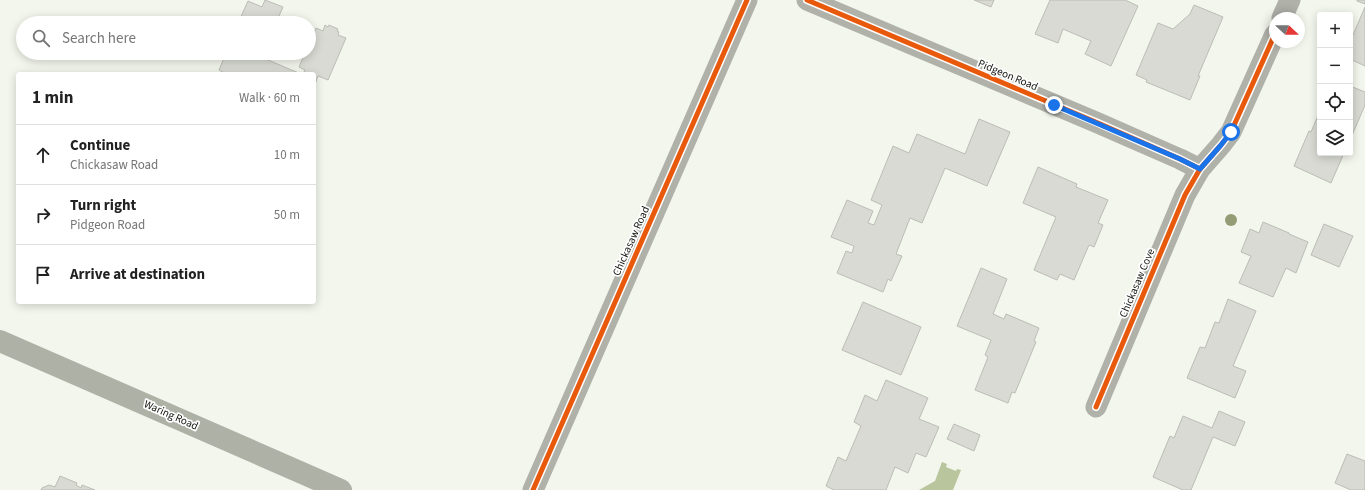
<!DOCTYPE html>
<meta charset="utf-8">
<style>
body{margin:0;font-family:"Source Sans 3",sans-serif;background:#f6f6f6;color:#222}
.controls{position:absolute;right:12px;top:12px;display:grid;overflow:hidden;border-radius:4px;box-shadow:0 2px 10px #0003}
.controls button{width:36px;height:36px;display:grid;place-items:center;padding:0;border:0;border-bottom:1px solid #e0e0e0;background:#fff;color:#222;font:20px sans-serif}
.compass{position:absolute;left:1269px;top:12px;width:36px;height:36px;border-radius:50%;background:#fff;box-shadow:0 2px 10px #0003;rotate:112deg}
.stop{position:absolute;width:12px;height:12px;margin:-9px;border:3px solid #1a73e8;border-radius:50%;background:#fff}
.stop.end{background:#1a73e8;border-color:#fff;box-shadow:0 1px 4px #0008}
.list{margin:0;padding:0;list-style:none}
h2{display:flex;justify-content:space-between;align-items:center;height:52px;margin:0;padding:0 16px;font-size:17px}
h2 small{font-size:13px;font-weight:400;color:#767676}
.list li{display:grid;grid-template-columns:26px 1fr auto;gap:12px;align-items:center;box-sizing:border-box;height:60px;padding:0 16px;border-top:1px solid #e0e0e0}
.list b{display:block;font-size:15px;white-space:nowrap}
.list p{margin:0;font-size:13px;white-space:nowrap;color:#767676}
.list em{font-size:13px;font-style:normal;color:#767676}
.icon{flex:none;width:22px;height:22px;fill:none;stroke:currentColor;stroke-width:2;stroke-linecap:round;stroke-linejoin:round}
.map{position:relative;flex:none;width:1365px;height:490px;overflow:hidden}
.search{position:absolute;background:#fff;box-shadow:0 2px 10px #0003;left:16px;top:16px;width:300px;height:44px;display:flex;align-items:center;gap:10px;box-sizing:border-box;padding:0 14px;border-radius:22px;color:#767676;font-size:15px}
.panel{position:absolute;background:#fff;box-shadow:0 2px 10px #0003;left:16px;top:72px;width:300px;height:232px;border-radius:4px}
.map>svg:first-child{display:block}
.water{fill:#b9c59c}
.building{fill:#d8dad3;stroke:#bbbdb6}
.lines{fill:none;stroke-linecap:round;stroke-linejoin:round}
.minor{stroke:#b0b2aa;stroke-width:21}
.secondary{stroke:#aeb1a6;stroke-width:22}
.cycleway-casing{stroke:#fff;stroke-width:8}
.cycleway{stroke:#e8590c;stroke-width:5}
.tree{fill:#949c76}
.route{stroke:#1a73e8;stroke-width:5}
.labels{text-anchor:middle;dominant-baseline:central;stroke-width:3.5;stroke-linejoin:round;paint-order:stroke}
.street-label{font-size:11px;fill:#12140e;stroke:#fff}
</style>
<div class="map">
<svg width="1365" height="490" viewBox="0 0 1365 490">
<rect width="100%" height="100%" fill="#f3f6ec"/>
<polygon class="water" points="942,462 947,464 946,467 956,471 957,469 961,470 953,490 919,490 935,481"/>
<g class="building">
<polygon points="265,0 283,7 279,16 287,19 285,23 244,23 239,21 248,1 262,7"/>
<polygon points="974,0 994,0 991,7"/>
<polygon points="1050,0 1125,0 1138,6 1111,66 1085,54 1091,41 1063,29 1058,43 1035,34"/>
<polygon points="1357,0 1365,0 1365,4 1357,1"/>
<polygon points="1194,5 1223,17 1198,76 1200,76 1190,100 1146,82 1147,80 1136,75 1158,23 1173,29 1190,14"/>
<polygon points="1365,7 1365,66 1350,59 1350,36 1351,34 1353,35"/>
<polygon points="325,25 328,27 329,25 338,29 337,31 339,32 338,35 346,38 328,80 318,76 314,87 314,74 303,74 305,70 299,67 305,53 309,53 309,43 316,28 323,31"/>
<polygon points="226,53 263,53 261,57 301,74 226,74 219,70"/>
<polygon points="1350,86 1365,92 1365,105 1350,140"/>
<polygon points="1319,113 1320,153 1344,153 1331,183 1294,166 1309,131 1311,132"/>
<polygon points="979,119 1010,132 987,186 945,168 922,223 910,218 896,254 902,256 891,281 888,279 883,292 837,273 846,251 852,253 854,246 831,237 847,200 873,211 868,223 874,225 882,205 871,200 893,146 909,153 917,134 965,154"/>
<polygon points="1038,167 1077,184 1076,187 1108,200 1098,223 1103,225 1094,247 1089,245 1074,280 1060,274 1057,280 1034,270 1056,217 1023,203"/>
<polygon points="1263,222 1289,233 1289,234 1308,242 1296,273 1286,268 1273,297 1239,283 1251,256 1241,252 1250,229 1259,233"/>
<polygon points="1324,224 1353,236 1339,267 1311,255"/>
<polygon points="981,268 1007,279 993,314 1004,319 1006,314 1039,328 1034,341 1036,342 1015,393 1012,392 1008,403 975,390 988,357 985,355 991,340 957,326"/>
<polygon points="1228,299 1256,311 1233,366 1246,371 1235,398 1187,378 1200,347 1205,348 1215,322 1219,323"/>
<polygon points="863,302 921,327 901,375 842,350"/>
<polygon points="886,380 928,398 919,419 939,427 926,457 916,453 908,473 895,467 886,490 834,490 826,486 838,457 846,461 861,426 854,422 865,395 877,401"/>
<polygon points="1219,411 1245,422 1235,446 1213,437 1191,490 1183,490 1153,477 1170,436 1174,438 1183,416 1212,428"/>
<polygon points="954,424 980,435 974,451 947,439"/>
<polygon points="1347,454 1365,461 1365,490 1351,490 1335,483"/>
<polygon points="60,476 77,483 76,485 81,488 82,485 95,490 41,490 42,488 49,485 55,487"/>
</g>
<g class="lines">
<g class="minor">
<polyline points="807,0 1098,123 1180,159 1200,169"/>
<polyline points="1282,18 1290,0"/>
<polyline points="1096,407 1185,195 1200,169 1221,145 1231,132 1275,34"/>
<polyline points="533,490 747,0"/>
</g>
<polyline class="secondary" points="0,341 341,490"/>
<g class="cycleway-casing">
<g id="cycleway">
<polyline points="807,0 1098,123 1180,159 1200,169"/>
<polyline points="1096,407 1185,195 1200,169 1221,145 1231,132 1275,34"/>
<polyline points="533,490 747,0"/>
</g>
</g>
<use href="#cycleway" class="cycleway"/>
</g>
<circle class="tree" cx="1231" cy="220" r="6"/>
<g class="lines">
<polyline class="route" points="1054,105 1180,159 1200,169 1221,145 1231,132"/>
</g>
<g class="labels">
<g class="street-label">
<text transform="translate(1008 75) rotate(23)">Pidgeon Road</text>
<text transform="translate(631 241) rotate(-66)">Chickasaw Road</text>
<text transform="translate(1137 283) rotate(-67)">Chickasaw Cove</text>
<text transform="translate(171 415) rotate(24)">Waring Road</text>
</g>
</g>
</svg>
<div class="controls">
<button>+</button>
<button>−</button>
<button><svg class="icon" aria-label="locate" viewBox="0 0 24 24"><circle cx="12" cy="12" r="6"/><path d="M12 2v4M12 18v4M2 12h4M18 12h4"/></svg></button>
<button><svg class="icon" aria-label="layers" viewBox="0 0 24 24"><path d="M12 4l9 5-9 5-9-5zM3 14l9 5 9-5"/></svg></button>
</div>
<svg class="compass" viewBox="-18 -18 36 36"><path d="M0-13l5 13h-10z" fill="#e53935"/><path d="M0 13l5-13h-10z" fill="#767676"/></svg>
<div class="stop" style="left:1231px;top:132px"></div>
<div class="stop end" style="left:1054px;top:105px"></div>
<div class="search"><svg class="icon" aria-label="search" viewBox="0 0 24 24"><circle cx="10" cy="10" r="6"/><path d="M15 15l6 6"/></svg>Search here</div>
<section class="panel">
<h2>1 min<small>Walk · 60 m</small></h2>
<ul class="list">
<li><svg class="icon" aria-label="ahead" viewBox="0 0 24 24"><path d="M12 20V5M6 11l6-6 6 6"/></svg><div><b>Continue</b><p>Chickasaw Road</p></div><em>10 m</em></li>
<li><svg class="icon" aria-label="right" viewBox="0 0 24 24"><path d="M7 20v-9h11M14 6l5 5-5 5"/></svg><div><b>Turn right</b><p>Pidgeon Road</p></div><em>50 m</em></li>
<li><svg class="icon" aria-label="arrive" viewBox="0 0 24 24"><path d="M6 21V4h12l-3 4 3 4H6"/></svg><div><b>Arrive at destination</b></div></li>
</ul>
</section>
</div>
